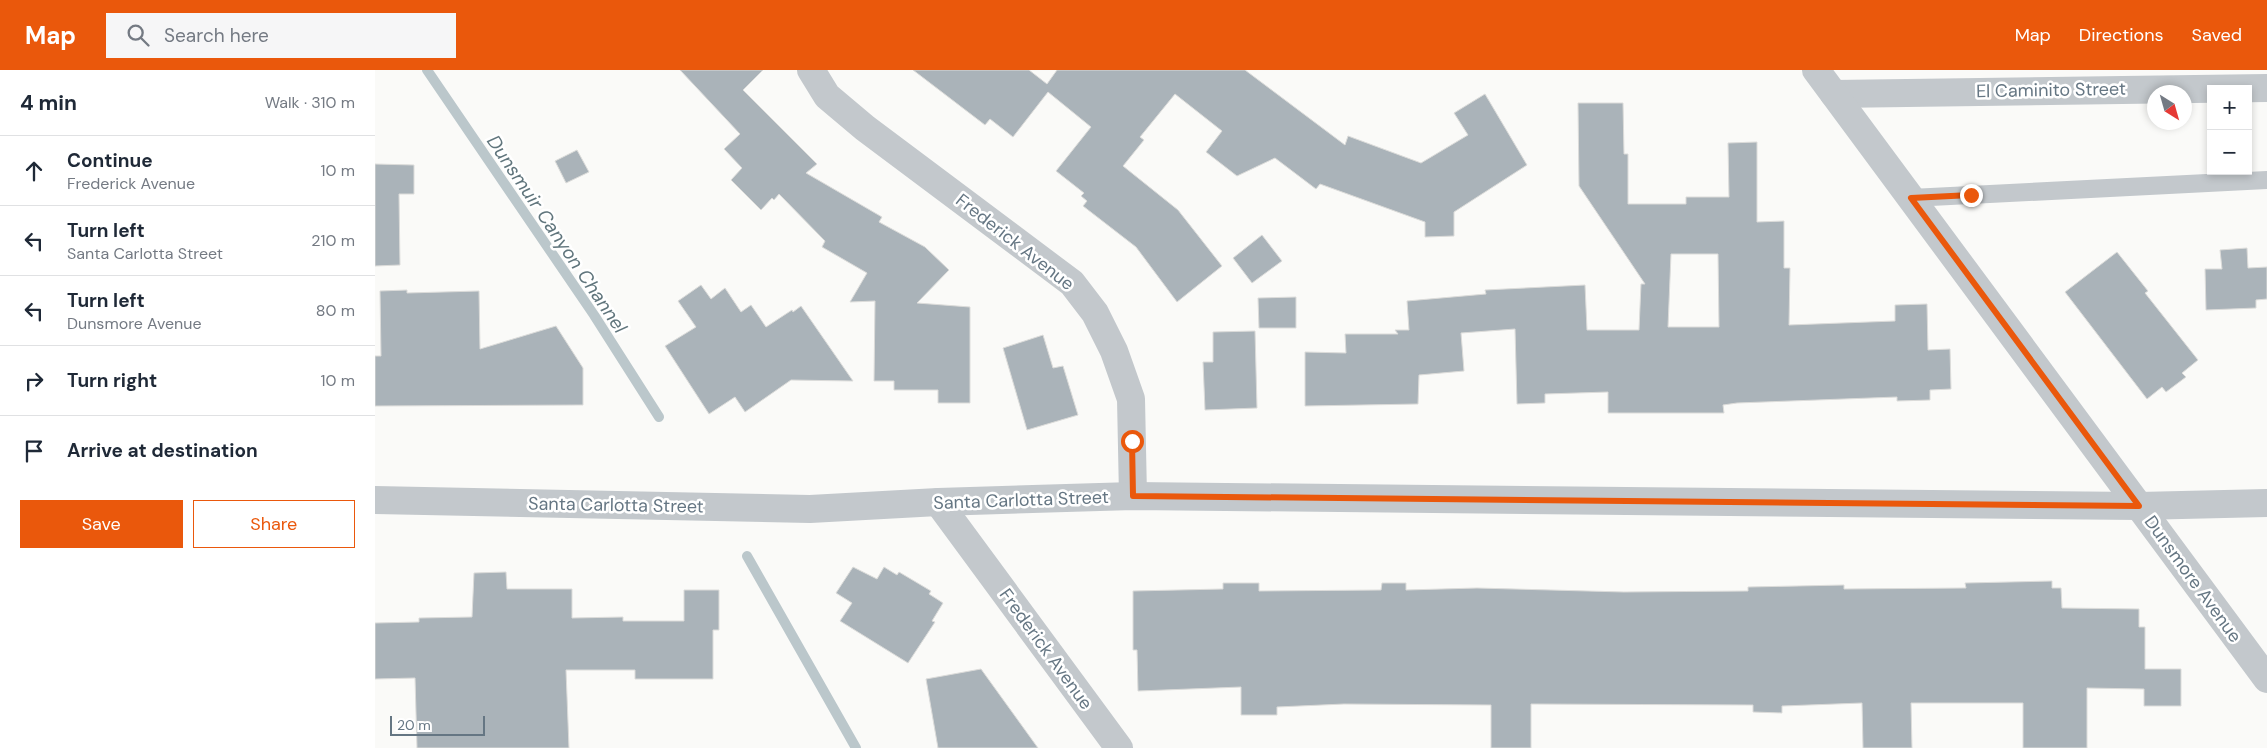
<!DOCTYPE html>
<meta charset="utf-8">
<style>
body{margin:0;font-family:"DM Sans",sans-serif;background:#f6f6f7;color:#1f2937}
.controls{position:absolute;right:15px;top:15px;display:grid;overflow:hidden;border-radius:0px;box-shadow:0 2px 8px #0003}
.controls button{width:45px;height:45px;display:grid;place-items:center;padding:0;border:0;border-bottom:1px solid #e0e1e3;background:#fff;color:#1f2937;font:25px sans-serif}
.compass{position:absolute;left:1772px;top:15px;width:45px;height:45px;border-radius:50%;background:#fff;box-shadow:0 2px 8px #0003;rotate:143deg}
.scale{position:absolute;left:15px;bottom:12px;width:95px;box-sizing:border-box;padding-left:5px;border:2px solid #657683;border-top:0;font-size:14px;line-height:18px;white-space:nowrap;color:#657683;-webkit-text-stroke:4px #fff;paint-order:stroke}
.stop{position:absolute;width:15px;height:15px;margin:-11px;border:4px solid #ea580c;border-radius:50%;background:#fff}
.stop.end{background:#ea580c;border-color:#fff;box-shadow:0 1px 5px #0008}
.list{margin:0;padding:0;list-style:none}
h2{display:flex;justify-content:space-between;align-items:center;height:65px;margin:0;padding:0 20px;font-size:21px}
h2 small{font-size:16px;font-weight:400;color:#747a83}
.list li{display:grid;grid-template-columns:32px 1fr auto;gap:15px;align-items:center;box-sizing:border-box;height:70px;padding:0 20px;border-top:1px solid #e0e1e3}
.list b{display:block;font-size:19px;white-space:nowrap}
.list p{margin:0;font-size:16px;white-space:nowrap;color:#747a83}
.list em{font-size:16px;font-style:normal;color:#747a83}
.actions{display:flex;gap:10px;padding:15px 20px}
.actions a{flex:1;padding:11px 0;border:1px solid #ea580c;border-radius:0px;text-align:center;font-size:18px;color:#ea580c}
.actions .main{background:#ea580c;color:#fff}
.icon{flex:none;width:28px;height:28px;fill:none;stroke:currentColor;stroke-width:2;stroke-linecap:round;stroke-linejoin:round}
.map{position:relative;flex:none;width:1892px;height:678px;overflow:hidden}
header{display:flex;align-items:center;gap:30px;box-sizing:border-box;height:70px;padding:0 25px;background:#ea580c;color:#fff}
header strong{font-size:24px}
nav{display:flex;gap:28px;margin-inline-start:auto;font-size:18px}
.search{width:350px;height:45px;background:#f6f6f7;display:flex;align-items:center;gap:12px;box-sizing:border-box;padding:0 18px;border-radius:0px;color:#747a83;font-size:19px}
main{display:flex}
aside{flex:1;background:#fff}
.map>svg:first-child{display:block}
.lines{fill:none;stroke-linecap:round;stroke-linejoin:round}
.stream{stroke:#bbc7cb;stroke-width:10}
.building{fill:#aab3b9;stroke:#dcdcda;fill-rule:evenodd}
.service{stroke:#c3c8cc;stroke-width:18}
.minor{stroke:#c3c8cc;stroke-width:28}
.tertiary{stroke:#c3c8cc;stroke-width:28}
.route{stroke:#ea580c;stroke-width:6}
.labels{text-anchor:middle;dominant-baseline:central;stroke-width:5;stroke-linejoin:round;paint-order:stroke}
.street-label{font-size:18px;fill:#657683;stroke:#fff}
.water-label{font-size:19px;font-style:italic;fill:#60757c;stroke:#fff}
</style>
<header>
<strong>Map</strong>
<div class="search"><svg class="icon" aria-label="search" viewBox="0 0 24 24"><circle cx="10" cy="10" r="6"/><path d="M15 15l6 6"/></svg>Search here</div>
<nav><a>Map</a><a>Directions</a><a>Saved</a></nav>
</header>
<main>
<aside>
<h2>4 min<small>Walk · 310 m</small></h2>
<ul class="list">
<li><svg class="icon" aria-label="ahead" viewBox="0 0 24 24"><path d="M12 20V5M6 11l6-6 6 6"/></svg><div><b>Continue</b><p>Frederick Avenue</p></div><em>10 m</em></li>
<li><svg class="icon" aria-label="left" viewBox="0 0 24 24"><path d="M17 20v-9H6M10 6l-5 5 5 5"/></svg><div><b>Turn left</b><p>Santa Carlotta Street</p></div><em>210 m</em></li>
<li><svg class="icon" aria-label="left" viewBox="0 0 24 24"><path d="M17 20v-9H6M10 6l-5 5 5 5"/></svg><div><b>Turn left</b><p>Dunsmore Avenue</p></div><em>80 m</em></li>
<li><svg class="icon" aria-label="right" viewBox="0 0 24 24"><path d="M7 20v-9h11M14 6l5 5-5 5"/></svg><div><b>Turn right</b></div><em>10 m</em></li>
<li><svg class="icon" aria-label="arrive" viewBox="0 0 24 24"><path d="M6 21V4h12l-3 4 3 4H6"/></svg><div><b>Arrive at destination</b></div></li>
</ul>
<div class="actions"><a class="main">Save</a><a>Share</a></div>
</aside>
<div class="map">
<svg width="1892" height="678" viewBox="0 0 1892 678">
<rect width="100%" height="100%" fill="#fafaf8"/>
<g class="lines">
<g class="stream">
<polyline points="52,0 219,245 284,347"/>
<polyline points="372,486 481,678"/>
</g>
</g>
<g class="building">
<polygon points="305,0 388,0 368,20 442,94 431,103 507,147 504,152 550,177 574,200 542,233 595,237 595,333 563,333 563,320 519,320 519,311 499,311 500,231 475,232 492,203 447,177 450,171 404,124 399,130 397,128 386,140 356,110 367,98 349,79 365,64"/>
<polygon points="538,0 654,0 672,14 682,0 870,0 970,75 973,66 1046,93 1093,65 1079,43 1110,24 1152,95 1079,142 1079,166 1050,167 1050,152 945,114 941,119 900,88 862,106 831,82 847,61 800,24 765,67 769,70 748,96 803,140 847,196 802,232 761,177 708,136 712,131 706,126 709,123 681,101 716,57 673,22 638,67 615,49 610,55"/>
<path d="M1203,33H1248L1249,84H1253V134H1311V127H1354L1353,73L1382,72V152L1409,151V198H1415L1414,255L1520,251V235L1552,234L1553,280L1575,279L1576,319L1555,320V330L1522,331V327L1362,333L1348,335L1349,343H1233V322L1170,324V333L1142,334L1140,259L1086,263L1089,301L1044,305L1043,334L930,336V282L971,283L970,264H1023L1020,260H1034L1032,231L1111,224L1110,220L1210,215L1212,260H1264L1266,214H1270L1204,116ZM1296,184H1343L1344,257H1293Z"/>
<polygon points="202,80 214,102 191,113 180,91"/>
<polygon points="0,94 39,95 39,124 24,124 25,195 0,196"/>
<polygon points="887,165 907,191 877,213 858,188"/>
<polygon points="1872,178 1873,198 1892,197 1892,229 1881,230 1881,238 1831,240 1830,199 1847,199 1845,180"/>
<polygon points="1742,182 1773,221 1770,223 1823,290 1807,303 1811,307 1791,322 1787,317 1772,329 1690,222"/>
<polygon points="326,215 336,229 350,218 366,242 376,235 391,257 417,240 418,242 426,236 478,311 416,310 370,342 360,327 334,344 290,276 321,257 303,231"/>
<polygon points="32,220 32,223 104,221 105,279 181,256 208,298 208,335 0,336 0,286 6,286 5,221"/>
<polygon points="921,227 921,258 884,258 883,228"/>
<polygon points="880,261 882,338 830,340 828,292 838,292 838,262"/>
<polygon points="668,265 678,298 688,296 703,345 652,360 628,278"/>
<polygon points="478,497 502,509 509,497 522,505 524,502 556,521 554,524 568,533 557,551 560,552 533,593 465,551 477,533 461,523"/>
<polygon points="131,502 132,519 197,519 197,548 248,547 248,551 309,551 309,520 344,520 344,560 338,560 338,609 260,609 260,600 191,600 194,678 42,678 40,608 0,609 0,553 44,552 44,548 97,547 99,503"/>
<polygon points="1677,511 1677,518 1686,518 1687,538 1764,539 1764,557 1770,557 1770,599 1806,599 1806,636 1769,636 1769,619 1712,618 1712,678 1648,678 1648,633 1536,633 1537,678 1488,678 1487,633 1407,636 1407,643 1378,642 1378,635 1156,634 1156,678 1116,678 1116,635 969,634 902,637 902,645 866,645 866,617 763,621 762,580 758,580 758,521 848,519 848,513 884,513 884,521 1006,520 1007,513 1031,513 1031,520 1102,518 1249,522 1373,521 1373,517 1469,515 1469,519 1591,518 1590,513"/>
<polygon points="606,599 663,678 563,678 551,609"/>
</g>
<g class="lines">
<polyline class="service" points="1536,128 1892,110"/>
<g class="minor">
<polyline points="436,0 452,26 490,58 697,213 720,243 739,281 756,329 758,426"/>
<polyline points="1459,24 1892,18"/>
<polyline points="563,432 744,678"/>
</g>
<g class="tertiary">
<polyline points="1441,0 1892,609"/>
<polyline points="0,430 435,439 563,432 758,426 1764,436 1892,433"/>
</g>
</g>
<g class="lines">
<polyline class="route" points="757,371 758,426 1764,436 1536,128 1596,125"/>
</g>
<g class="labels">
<g class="street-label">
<text transform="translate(1676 20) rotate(-1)">El Caminito Street</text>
<text transform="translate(640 172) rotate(38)">Frederick Avenue</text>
<text transform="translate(646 430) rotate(-2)">Santa Carlotta Street</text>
<text transform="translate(241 435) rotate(1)">Santa Carlotta Street</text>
<text transform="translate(1818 509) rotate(54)">Dunsmore Avenue</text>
<text transform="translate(671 579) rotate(54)">Frederick Avenue</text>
</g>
<g class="water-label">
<text transform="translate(182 164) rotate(56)">Dunsmuir Canyon Channel</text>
</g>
</g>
</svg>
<div class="controls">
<button>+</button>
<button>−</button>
</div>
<svg class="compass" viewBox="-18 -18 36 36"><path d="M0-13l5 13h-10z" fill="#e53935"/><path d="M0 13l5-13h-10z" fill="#747a83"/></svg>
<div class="scale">20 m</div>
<div class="stop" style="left:757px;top:371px"></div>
<div class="stop end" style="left:1596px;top:125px"></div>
</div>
</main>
